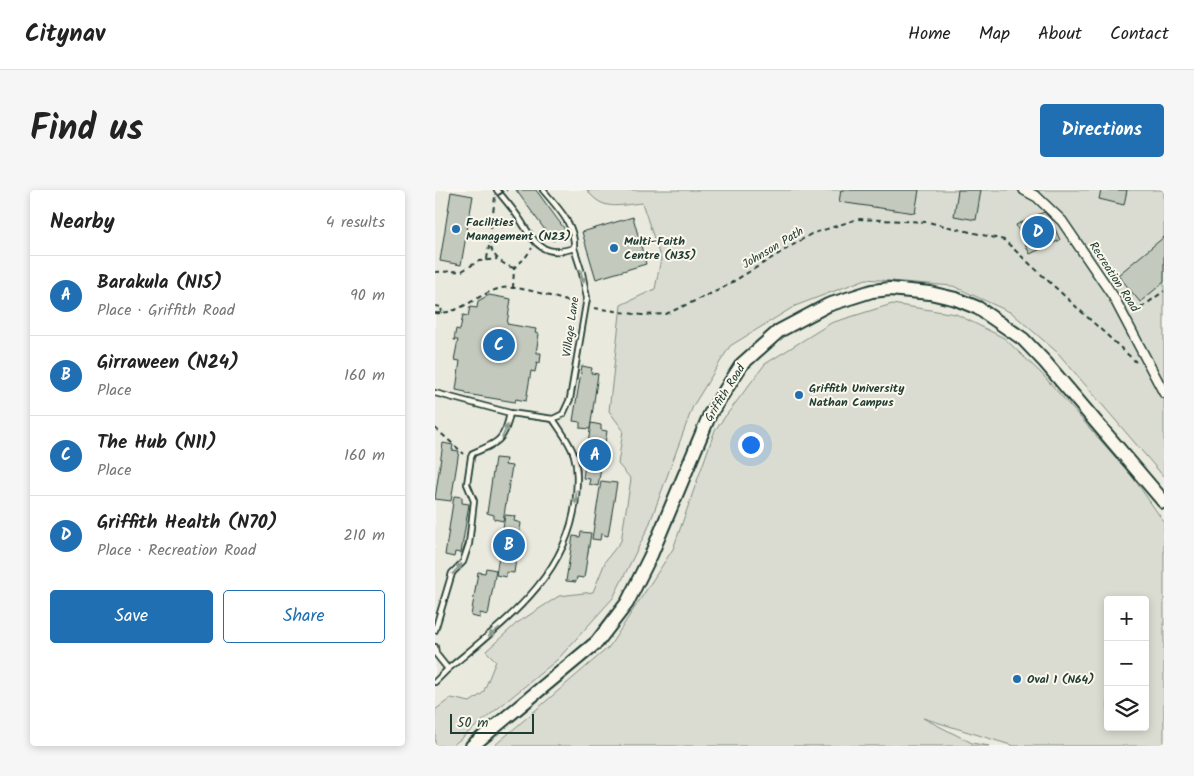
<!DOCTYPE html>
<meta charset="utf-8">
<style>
body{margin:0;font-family:Kalam,sans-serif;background:#f6f6f6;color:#222}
.controls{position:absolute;right:15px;bottom:15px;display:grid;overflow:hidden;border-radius:5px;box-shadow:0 2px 8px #0003}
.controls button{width:45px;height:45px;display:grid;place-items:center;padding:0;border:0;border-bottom:1px solid #e0e0e0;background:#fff;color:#222;font:25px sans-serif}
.scale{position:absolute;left:15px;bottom:12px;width:84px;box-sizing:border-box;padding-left:5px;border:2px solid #1f3d34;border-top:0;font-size:14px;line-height:18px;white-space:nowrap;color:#1f3d34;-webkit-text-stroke:4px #fbf7ec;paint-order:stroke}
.you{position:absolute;left:315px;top:254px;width:18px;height:18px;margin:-12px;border:4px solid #fff;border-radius:50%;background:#1a73e8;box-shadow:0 0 0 8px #1a73e833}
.badge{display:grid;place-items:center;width:32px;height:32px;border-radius:50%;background:#1f6fb2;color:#fff;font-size:16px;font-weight:700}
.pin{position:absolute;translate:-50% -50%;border:2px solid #fff;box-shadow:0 1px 5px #0006}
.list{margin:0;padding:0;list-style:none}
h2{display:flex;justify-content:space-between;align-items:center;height:65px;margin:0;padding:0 20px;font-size:21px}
h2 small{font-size:16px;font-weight:400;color:#767676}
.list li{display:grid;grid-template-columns:32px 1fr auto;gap:15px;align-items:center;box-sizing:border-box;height:80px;padding:0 20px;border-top:1px solid #e0e0e0}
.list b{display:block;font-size:19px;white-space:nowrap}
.list p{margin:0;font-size:16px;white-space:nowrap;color:#767676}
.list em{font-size:16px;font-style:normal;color:#767676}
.actions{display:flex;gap:10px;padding:15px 20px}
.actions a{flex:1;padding:11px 0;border:1px solid #1f6fb2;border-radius:5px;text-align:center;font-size:18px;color:#1f6fb2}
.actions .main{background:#1f6fb2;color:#fff}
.icon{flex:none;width:28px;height:28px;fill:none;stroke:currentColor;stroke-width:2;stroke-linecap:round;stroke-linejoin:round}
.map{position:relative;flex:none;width:729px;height:556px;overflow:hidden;border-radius:5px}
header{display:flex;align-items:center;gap:30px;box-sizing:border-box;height:70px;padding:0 25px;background:#fff;border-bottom:1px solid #e0e0e0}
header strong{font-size:24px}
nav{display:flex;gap:28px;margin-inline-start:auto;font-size:18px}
.intro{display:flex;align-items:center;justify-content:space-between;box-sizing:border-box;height:120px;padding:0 30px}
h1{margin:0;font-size:35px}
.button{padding:12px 22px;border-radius:5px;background:#1f6fb2;color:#fff;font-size:18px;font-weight:700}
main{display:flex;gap:30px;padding:0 30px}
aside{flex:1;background:#fff;border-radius:5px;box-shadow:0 2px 8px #0003}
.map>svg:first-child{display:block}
.built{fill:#eae9de;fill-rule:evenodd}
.green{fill:#dbdcd1;stroke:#7d8c82;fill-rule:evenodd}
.building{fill:#c4c9be;stroke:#1f3d34}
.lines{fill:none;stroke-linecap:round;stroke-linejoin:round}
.lane-casing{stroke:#1f3d34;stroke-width:8}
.street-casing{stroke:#1f3d34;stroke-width:12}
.secondary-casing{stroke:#1f3d34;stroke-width:16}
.path{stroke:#1f3d34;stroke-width:2;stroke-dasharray:5 4;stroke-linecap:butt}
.lane{stroke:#fbf7ec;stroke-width:4.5}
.street{stroke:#fbf7ec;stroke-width:9}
.secondary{stroke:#fbf7ec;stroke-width:12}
.path-bridge{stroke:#1f3d34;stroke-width:2;stroke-dasharray:5 4;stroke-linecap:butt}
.oneway{fill:#8d9a90}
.poi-dot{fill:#1f6fb2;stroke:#fbf7ec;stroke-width:2}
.labels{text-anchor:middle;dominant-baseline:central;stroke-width:4;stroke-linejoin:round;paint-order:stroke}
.poi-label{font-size:12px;font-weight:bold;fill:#1f3d34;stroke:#fbf7ec;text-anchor:start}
.street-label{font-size:12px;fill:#1f3d34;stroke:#fbf7ec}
</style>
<header>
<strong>Citynav</strong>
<nav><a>Home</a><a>Map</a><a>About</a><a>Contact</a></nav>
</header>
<div class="intro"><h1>Find us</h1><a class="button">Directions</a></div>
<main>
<aside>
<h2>Nearby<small>4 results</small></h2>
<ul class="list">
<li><span class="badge">A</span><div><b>Barakula (N15)</b><p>Place · Griffith Road</p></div><em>90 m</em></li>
<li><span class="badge">B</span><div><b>Girraween (N24)</b><p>Place</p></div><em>160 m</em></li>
<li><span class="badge">C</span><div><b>The Hub (N11)</b><p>Place</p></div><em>160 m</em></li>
<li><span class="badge">D</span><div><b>Griffith Health (N70)</b><p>Place · Recreation Road</p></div><em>210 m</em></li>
</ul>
<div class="actions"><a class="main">Save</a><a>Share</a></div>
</aside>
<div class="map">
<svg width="729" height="556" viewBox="0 0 729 556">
<rect width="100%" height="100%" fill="#fbf7ec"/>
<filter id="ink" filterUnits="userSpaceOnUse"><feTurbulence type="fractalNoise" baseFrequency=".02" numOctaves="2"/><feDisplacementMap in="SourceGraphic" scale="10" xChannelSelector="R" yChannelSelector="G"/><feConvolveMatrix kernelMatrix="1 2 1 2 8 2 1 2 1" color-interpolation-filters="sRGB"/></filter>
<g filter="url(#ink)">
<path class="built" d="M0,0H729V556H0ZM673,410H710V537H673Z"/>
<g class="green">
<path d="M152,0H729V287L623,163L577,123L518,96L431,89L360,116L295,156L258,216L213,338L178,408L123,469L17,556H0V520L16,508L35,512L48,503L61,471L51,461L82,433L124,406L158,402L171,370L186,351L196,289L183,274L188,240L174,221L186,115L220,99L226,69L207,13C183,15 168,22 152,0Z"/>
<path d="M457,114L521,124L569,148L606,183L697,286L729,332V556H579L488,528L537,553L554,556H59L174,457L238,359L280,240L330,174L396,133ZM673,410H710V537H673Z"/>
</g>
<g class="building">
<polygon points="81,0 101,0 131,41 118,51"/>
<polygon points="406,0 484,0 480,23 404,12"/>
<polygon points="523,0 546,0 541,30 519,26"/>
<polygon points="666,0 692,0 689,15 664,9"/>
<polygon points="16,2 38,6 26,75 5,71"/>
<polygon points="609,22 615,28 625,50 595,64 581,35"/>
<polygon points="198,27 211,74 161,89 147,42"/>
<polygon points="729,47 729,92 705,112 683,85"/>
<polygon points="54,105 76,109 72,134 101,139 100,143 104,144 101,163 106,163 105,173 102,172 100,182 96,181 91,211 81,209 80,212 31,204 31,202 21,200 25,171 19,170 23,150 19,150 21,139 25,140 28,125 33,126 35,117 42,118 43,111"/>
<polygon points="147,176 157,178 156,183 163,184 155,239 145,238 145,232 138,231"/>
<polygon points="156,233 166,235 166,240 172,241 163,296 154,294 155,289 148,288"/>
<polygon points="8,253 18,255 17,260 24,261 16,311 0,309"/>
<polygon points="60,268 71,269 70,275 77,276 68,331 59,329 59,325 52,323"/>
<polygon points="166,291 182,293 173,346 166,344 165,350 157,349"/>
<polygon points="19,306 27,307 27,313 34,314 26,363 20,362 19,367 10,365"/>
<polygon points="70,325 80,326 79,331 86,333 79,383 71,382 71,387 61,385"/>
<polygon points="146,342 156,343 149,388 142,387 141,392 131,391 138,346 145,347"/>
<polygon points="51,378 61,380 53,425 45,423 45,428 36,426 43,382 50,383"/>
</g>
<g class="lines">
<g class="lane-casing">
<g id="lane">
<path d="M62,0C70,10 79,20 86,31C100,54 109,68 139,58L147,83L152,108L135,209L128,224L118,229"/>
<path d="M108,0C122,17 141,35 139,58"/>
<path d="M0,203L75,223L118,229C125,240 135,252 139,265C143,279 142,293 141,307C134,386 69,432 13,479"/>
<path d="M0,440L17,383L28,372L34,354L39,311L32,294L36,267L38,263C63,253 70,250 75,223"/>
<polyline points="0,457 1,464 13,479 0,492"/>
</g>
</g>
<g class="street-casing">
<polyline id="street" points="589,0 602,7 627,31 678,106 729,203"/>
</g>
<g class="secondary-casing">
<polyline id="secondary" points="37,556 162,452 192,413 216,365 275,224 307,174 344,141 393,115 437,101 455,99 495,103 521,109 543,118 588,149 610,172 729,312"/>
</g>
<g class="path">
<path d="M55,48C54,63 65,74 79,78"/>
<polyline points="52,69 54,56"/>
<polyline points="0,82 27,81 44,71 62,69"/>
<polyline points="78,98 79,78 90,68 97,58"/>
<polyline points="0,116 7,117 6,123"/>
<polyline points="159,118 207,125 231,124 286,99 376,44 423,29 493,32 569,50 701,172"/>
<path d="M0,123C25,125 43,103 67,98C86,95 123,109 142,114"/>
<polyline points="699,123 729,101"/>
<polyline points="0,238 29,264"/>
</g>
<use href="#lane" class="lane"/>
<use href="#street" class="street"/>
<use href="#secondary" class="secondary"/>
<polyline class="path-bridge" points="55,48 60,7 72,0"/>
</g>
<defs><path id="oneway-solid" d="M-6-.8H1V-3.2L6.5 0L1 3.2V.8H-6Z" transform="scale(1.25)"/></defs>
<g class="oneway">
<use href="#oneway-solid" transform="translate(147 86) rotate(76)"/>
<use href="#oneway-solid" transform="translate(70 241) rotate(-66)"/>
<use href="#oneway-solid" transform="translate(141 307) rotate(95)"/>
<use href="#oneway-solid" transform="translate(22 379) rotate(-47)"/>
<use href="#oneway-solid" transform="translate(59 442) rotate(141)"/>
</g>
</g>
<g class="poi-dot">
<circle cx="21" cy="39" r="5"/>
<circle cx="179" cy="58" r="5"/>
<circle cx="364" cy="205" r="5"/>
<circle cx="582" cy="489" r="5"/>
</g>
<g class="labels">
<g class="poi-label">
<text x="31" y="32">Facilities<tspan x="31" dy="14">Management (N23)</tspan></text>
<text x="189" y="51">Multi-Faith<tspan x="189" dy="14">Centre (N35)</tspan></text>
<text x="374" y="198">Griffith University<tspan x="374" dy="14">Nathan Campus</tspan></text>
<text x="592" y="489">Oval 1 (N64)</text>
</g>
<g class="street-label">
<text transform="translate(338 58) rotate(-31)">Johnson Path</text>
<text transform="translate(679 87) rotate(57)">Recreation Road</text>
<text transform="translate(136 137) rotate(-82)">Village Lane</text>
<text transform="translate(290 203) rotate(-58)">Griffith Road</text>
</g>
</g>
</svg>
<div class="controls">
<button>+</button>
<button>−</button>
<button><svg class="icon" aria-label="layers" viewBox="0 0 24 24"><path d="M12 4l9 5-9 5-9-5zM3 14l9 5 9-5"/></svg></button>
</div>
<div class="scale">50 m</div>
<div class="you"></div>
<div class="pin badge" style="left:160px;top:265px">A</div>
<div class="pin badge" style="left:74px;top:355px">B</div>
<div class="pin badge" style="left:64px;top:155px">C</div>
<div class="pin badge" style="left:603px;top:42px">D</div>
</div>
</main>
